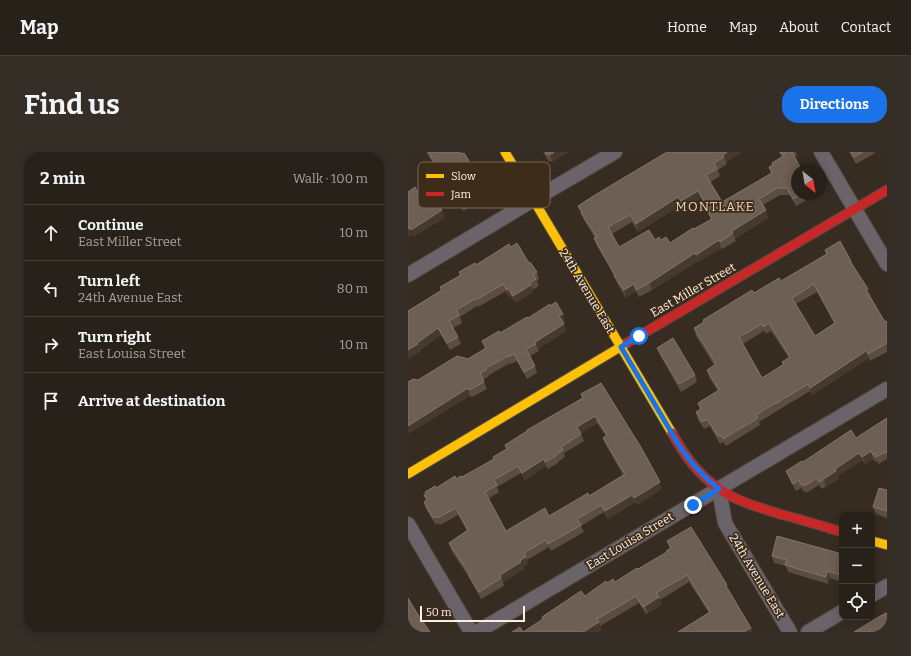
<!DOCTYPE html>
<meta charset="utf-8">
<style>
body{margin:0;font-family:Bitter,serif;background:#342e27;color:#f1f3f6}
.controls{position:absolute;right:12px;bottom:12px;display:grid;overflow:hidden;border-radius:8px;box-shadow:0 2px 10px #0003}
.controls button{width:36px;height:36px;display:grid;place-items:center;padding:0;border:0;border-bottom:1px solid #443e39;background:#28211a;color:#f1f3f6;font:20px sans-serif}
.compass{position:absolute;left:383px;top:12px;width:36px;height:36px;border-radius:50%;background:#28211a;box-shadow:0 2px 10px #0003;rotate:149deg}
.scale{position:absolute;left:12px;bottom:10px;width:105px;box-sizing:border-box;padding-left:4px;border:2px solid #fbefe4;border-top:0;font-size:11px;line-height:14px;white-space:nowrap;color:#fbefe4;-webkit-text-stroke:3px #3e2c1a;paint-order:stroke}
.stop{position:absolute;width:12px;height:12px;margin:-9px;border:3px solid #1a73e8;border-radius:50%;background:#fff}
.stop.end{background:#1a73e8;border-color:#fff;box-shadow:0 1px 4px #0008}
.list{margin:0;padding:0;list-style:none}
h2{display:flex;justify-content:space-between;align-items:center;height:52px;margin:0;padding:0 16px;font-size:17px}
h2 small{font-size:13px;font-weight:400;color:#a5a3a2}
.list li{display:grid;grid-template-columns:26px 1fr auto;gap:12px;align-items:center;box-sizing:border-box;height:56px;padding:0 16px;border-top:1px solid #443e39}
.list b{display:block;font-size:15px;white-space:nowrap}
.list p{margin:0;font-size:13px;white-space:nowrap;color:#a5a3a2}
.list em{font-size:13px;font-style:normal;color:#a5a3a2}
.icon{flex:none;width:22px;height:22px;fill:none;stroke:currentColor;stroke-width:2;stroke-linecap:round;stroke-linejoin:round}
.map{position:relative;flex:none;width:479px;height:480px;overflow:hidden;border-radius:16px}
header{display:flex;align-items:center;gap:24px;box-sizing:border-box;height:56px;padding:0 20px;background:#28211a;border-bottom:1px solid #443e39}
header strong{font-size:19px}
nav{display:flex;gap:22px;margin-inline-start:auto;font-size:14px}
.intro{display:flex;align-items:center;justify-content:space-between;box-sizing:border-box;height:96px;padding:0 24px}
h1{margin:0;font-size:28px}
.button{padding:10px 18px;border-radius:16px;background:#1a73e8;color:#fff;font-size:14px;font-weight:700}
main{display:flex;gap:24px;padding:0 24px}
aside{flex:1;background:#28211a;border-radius:16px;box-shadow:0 2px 10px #0003}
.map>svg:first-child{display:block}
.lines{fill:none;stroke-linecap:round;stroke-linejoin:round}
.street-casing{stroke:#50473f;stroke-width:16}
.slow-casing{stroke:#50473f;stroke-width:11}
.jam-casing{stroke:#50473f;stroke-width:11}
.street{stroke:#6a6369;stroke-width:14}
.slow{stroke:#ffc107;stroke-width:9}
.jam{stroke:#c62828;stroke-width:9}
.wall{fill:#5c4d41;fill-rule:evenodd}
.shaded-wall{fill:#46392d}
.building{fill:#6d5f53;stroke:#83756a;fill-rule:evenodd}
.route{stroke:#1a73e8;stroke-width:5}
.labels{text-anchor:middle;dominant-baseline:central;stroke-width:3.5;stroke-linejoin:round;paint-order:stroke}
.street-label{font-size:12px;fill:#fbefe4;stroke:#3e2c1a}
.neighbourhood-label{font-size:13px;letter-spacing:1px;fill:#ebd4be;stroke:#3e2c1a}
.key{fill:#3e2c1a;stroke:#776657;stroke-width:1}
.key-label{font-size:11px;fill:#fbefe4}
</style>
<header>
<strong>Map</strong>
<nav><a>Home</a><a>Map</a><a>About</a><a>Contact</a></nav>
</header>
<div class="intro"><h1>Find us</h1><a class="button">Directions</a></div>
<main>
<aside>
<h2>2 min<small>Walk · 100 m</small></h2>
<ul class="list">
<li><svg class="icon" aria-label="ahead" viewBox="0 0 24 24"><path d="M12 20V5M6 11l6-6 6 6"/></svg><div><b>Continue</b><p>East Miller Street</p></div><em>10 m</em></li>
<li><svg class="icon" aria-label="left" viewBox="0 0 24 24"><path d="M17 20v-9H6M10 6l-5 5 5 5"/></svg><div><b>Turn left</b><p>24th Avenue East</p></div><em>80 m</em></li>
<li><svg class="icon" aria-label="right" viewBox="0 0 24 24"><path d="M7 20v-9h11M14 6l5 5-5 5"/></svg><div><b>Turn right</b><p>East Louisa Street</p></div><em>10 m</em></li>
<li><svg class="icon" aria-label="arrive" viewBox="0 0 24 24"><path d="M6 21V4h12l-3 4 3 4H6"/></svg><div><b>Arrive at destination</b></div></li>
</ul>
</aside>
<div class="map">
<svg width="479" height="480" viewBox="0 0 479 480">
<rect width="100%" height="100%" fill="#362c22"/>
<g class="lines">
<g class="street-casing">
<g id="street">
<polyline points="413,0 479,112"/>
<polyline points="0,123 125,48 207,0"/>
<polyline points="311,337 317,371 382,480"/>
<polyline points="0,372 63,480"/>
<polyline points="464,443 479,434"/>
<polyline points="69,480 479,237"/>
<polyline points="400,480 434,460"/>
</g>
</g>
<g class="slow-casing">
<g id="slow">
<polyline points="97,0 264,281"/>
<polyline points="0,322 219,191"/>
<polyline points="464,389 479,393"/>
</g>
</g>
<g class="jam-casing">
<g id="jam">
<polyline points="219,191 479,38"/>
<path d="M264,281C274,299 285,316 301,329C324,349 347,354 375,363C395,368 414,374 434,380"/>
</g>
</g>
<use href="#street" class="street"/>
<use href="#slow" class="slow"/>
<use href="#jam" class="jam"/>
</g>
<g class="wall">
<polygon points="18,0 52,0 76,32 79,39 77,40 79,45 55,59 22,6 21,6"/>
<polygon points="135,0 160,0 144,10 143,9 141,10"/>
<path d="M259,0H334L318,10L319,12L310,18L312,24L302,30L314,50L363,21L361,15L365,13L364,11L374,5L371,0H388L389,3L386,5L393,18H389V42H404L405,44L388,54L382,43H372L355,53L360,66L327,87L328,89L314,97L313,96L290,110V109L244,138L231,145L228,139L218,146L209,131L207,125L189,94L186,86H187L176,68L170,54ZM293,46L301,60H300L303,67L262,91L253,88H247L211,95L204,82L224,70L230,80L273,53L276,57Z"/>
<polygon points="441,0 469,0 448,12"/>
<polygon points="103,95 121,111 129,120 131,127 129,129 131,134 124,138 125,140 108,151 103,144 101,145 98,139 70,155 69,154 52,165 54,171 45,176 50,185 53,192 42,198 33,183 12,198 13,199 0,207 0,159 33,138 32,135 52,123 51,120"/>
<path d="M417,98L443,109L444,112L463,144H462L477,170H479V200L462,209L461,206L404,243L402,239L369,259L351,270L352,273L318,294L315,290L312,292L302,274L296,277L290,268L288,260L292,258L290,251L310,239L301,225L299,218L306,213L288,184L286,176L296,170L295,168L346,141L373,129L418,102ZM409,140L426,171L407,184L388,152ZM356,179L358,182L363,179L381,206L374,210L375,213L354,226L335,192Z"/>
<polygon points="120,166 157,169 155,171 158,179 130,197 131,199 122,204 127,214 129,221 119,227 109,209 103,212 102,211 81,223 81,224 75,228 79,237 64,245 62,244 10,228 60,207 77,197 74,189 92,181"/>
<polygon points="249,196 287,223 289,230 273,240 252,203"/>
<path d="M173,242L254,337L229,353L227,350L200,367L196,360L173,374L176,380L143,399L141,395L119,408L120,412L115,415L116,417L95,430L96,434L73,447L64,431L62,427L43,398L41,391L59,379L50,363L32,373L30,371L28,373L18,357L16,350L18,348L16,343L18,342L17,340L54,325L86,308L85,305L98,297L97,293L174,246ZM189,271L198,284L195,286L198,293L215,323L181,344L141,364L98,379L80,347L91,340L89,335L113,321L117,328L138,314L140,317L150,311V310L157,305L156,301L176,289L173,281Z"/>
<polygon points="479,266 479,307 471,312 469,309 468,310 465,307 457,312 454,308 430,324 431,327 414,337 411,333 398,341 397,339 396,340 393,336 388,339 381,326 378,319 395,310 448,286"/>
<polygon points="479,338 479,366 468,362 465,355"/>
<polygon points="259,389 321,440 343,476 345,480 270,480 301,461 281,430 252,448 253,453 240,461 238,462 231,451 192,474 193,478 190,480 104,480 115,480 135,467 134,465 177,444 199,431 207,430 230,417 259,400 262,397"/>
<polygon points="434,402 434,430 422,426 420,432 380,420 378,414 366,411 364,404"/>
</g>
<g class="shaded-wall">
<polygon points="19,0 20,0 22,6 21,6"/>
<polygon points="146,0 160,0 144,10 142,3"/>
<polygon points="319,0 334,0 318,10 315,3"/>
<polygon points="290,39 293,46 276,57 273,49"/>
<polygon points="270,45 273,53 230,80 228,72"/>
<polygon points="34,58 37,66 5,85 3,78"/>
<polygon points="358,58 360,66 327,87 324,79"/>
<polygon points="2,76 4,83 0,86 0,77"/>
<polygon points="311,88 313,96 290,110 288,103"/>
<polygon points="287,101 290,109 244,138 241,131"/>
<polygon points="226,132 228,139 218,146 216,138"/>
<polygon points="123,133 125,140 108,151 105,144"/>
<polygon points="100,136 103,144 101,145 99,138"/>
<polygon points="460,137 463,144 461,145 458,138"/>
<polygon points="155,162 157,169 154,172 151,164"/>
<polygon points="156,172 158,179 130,197 127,190"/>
<polygon points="30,176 33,183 12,198 13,199 0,207 0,198 9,191"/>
<polygon points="458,199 461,206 404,243 402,236"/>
<polygon points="60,236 62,244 0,282 0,274"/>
<polygon points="187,264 189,271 172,282 169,275"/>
<polygon points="463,299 465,307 457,312 454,305"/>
<polygon points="451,301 454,308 430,324 431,327 418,335 416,327 427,317"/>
<polygon points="136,307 138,314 117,328 114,321"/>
<polygon points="252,330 254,337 229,353 226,346"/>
<polygon points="224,343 227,350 200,367 197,359"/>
<polygon points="118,405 120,412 115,415 116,417 95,430 92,423"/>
<polygon points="419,419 422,426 420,432 418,425"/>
<polygon points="251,445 253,453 240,461 237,454"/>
<polygon points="191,470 193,478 190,480 175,480"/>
<polygon points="343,476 345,480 336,480"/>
</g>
<g class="building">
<polygon points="20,0 52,0 53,2 56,1 69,22 70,22 76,32 74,34 76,38 52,52"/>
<polygon points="137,0 146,0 142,3 141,2 139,3"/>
<path d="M259,0H319L315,3L316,5L306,11L309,17L298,23L314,50L364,21L361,15L365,13L364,11L382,0H384L392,15L391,16L392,18H389V42H393L385,47L379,36H369L351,47L358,58L324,79L325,81L312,90L311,88L288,103L287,101L241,131L228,138L226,132L216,138L206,124L207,123L186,86L189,85L173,61L174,60L170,54L187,43ZM290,39L302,59L300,60L304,67L286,77L285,76L262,91L258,85L253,88L251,85L247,88L241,78L211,95L200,75L222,63L228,72L270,45L273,49Z"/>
<polygon points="372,0 379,0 374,3"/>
<polygon points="443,0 455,0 446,5"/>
<polygon points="17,34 34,58 3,78 2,76 0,77 0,40 7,35 9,39"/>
<path d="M432,89L443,109H442L460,137L458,138L477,170L479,169V191L460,202L458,199L402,236L400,232L367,252V251L348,263L350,266L315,287L312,283L310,284L299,267L294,270L288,260L293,257L290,251L311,238L299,218L308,212L286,176L296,170L295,168L344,138L346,141L371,126L373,129L419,102L417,98ZM406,132L427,171L407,184L384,146ZM361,171L382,205L374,210L376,212L354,226L331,185L354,172L355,175Z"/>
<polygon points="109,91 121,111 122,110 129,120 125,122 128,127 121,131 123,133 105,144 100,136 99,138 95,132 68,148 67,147 48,158 51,163 41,169 50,185 39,191 30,176 9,191 10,192 0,198 0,159 34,138 32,135 53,123 51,120 67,111 68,113 101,92 103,95"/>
<polygon points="148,150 155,162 151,164 156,172 127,190 128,192 118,197 127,214 116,220 106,202 100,205 100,204 78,216 79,217 72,221 76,230 61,238 60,236 0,274 0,230 5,227 10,228 49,204 60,207 78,196 74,189 91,179 92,181 119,165 120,166 142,152 142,154"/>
<polygon points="265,186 287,223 271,232 249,196"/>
<path d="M193,231L234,297L252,330L226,346L224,343L197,359L193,353L169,367L173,373L140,392L138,388L116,401L118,405L112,408L113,410L92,423L93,426L71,440L61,424L62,423L41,391L60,378L48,356L29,366L28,364L25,366L16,350L19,348L16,343L18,342L17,340L27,334L28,336L47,324L48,327L53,324L54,325L86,307L85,305L99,297L97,293L119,279V278L175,246L173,242ZM187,264L199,283L195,286L217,322L181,344L180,341L141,364L137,356L98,379L77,340L89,333L86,328L110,314L114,321L136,307L137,310L148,304L147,303L155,298L153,295L173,282L169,275Z"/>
<polygon points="479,266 479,301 478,301 477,300 468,305 467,302 465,303 463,299 454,305 451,301 427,317 428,319 411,330 409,326 396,334 394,332 393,333 391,328 385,332 378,319 394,309 395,310 443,278 448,286"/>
<polygon points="471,336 479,338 479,359 465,355"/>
<polygon points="283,375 319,433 318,434 343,476 336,480 270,480 302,460 279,423 248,441 251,445 237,454 235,455 228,444 189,467 191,470 175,480 104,480 112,475 115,480 135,467 134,465 173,439 177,444 198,429 199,431 205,427 207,430 229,416 230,417 259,400 258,399 263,396 259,389"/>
<polygon points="369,384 434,402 433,423 419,419 418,425 377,413 379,408 364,404"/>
<polygon points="0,446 15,471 16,471 22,480 0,480"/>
<polygon points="478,461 479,462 479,480 446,480 469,466"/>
</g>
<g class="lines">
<path class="route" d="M231,184L213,195L272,295C283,311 295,325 311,337L285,353"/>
</g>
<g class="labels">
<g class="street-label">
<text transform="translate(285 138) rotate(-30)">East Miller Street</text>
<text transform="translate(179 139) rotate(59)">24th Avenue East</text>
<text transform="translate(222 389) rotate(-31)">East Louisa Street</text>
<text transform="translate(349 424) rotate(59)">24th Avenue East</text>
</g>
<g class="neighbourhood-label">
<text x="307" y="54">MONTLAKE</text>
</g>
</g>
<rect x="10" y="10" width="132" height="46" rx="6" class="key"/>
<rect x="18" y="22" width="18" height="4" fill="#ffc107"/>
<rect x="18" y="40" width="18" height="4" fill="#c62828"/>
<g class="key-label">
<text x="43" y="28">Slow</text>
<text x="43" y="46">Jam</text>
</g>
</svg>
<div class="controls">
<button>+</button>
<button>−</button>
<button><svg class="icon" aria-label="locate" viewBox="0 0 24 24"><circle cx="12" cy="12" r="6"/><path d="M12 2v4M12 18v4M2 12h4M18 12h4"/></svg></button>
</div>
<svg class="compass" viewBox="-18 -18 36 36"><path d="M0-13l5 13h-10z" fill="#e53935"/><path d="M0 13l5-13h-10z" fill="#a5a3a2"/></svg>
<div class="scale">50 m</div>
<div class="stop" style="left:231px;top:184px"></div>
<div class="stop end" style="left:285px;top:353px"></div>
</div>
</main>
